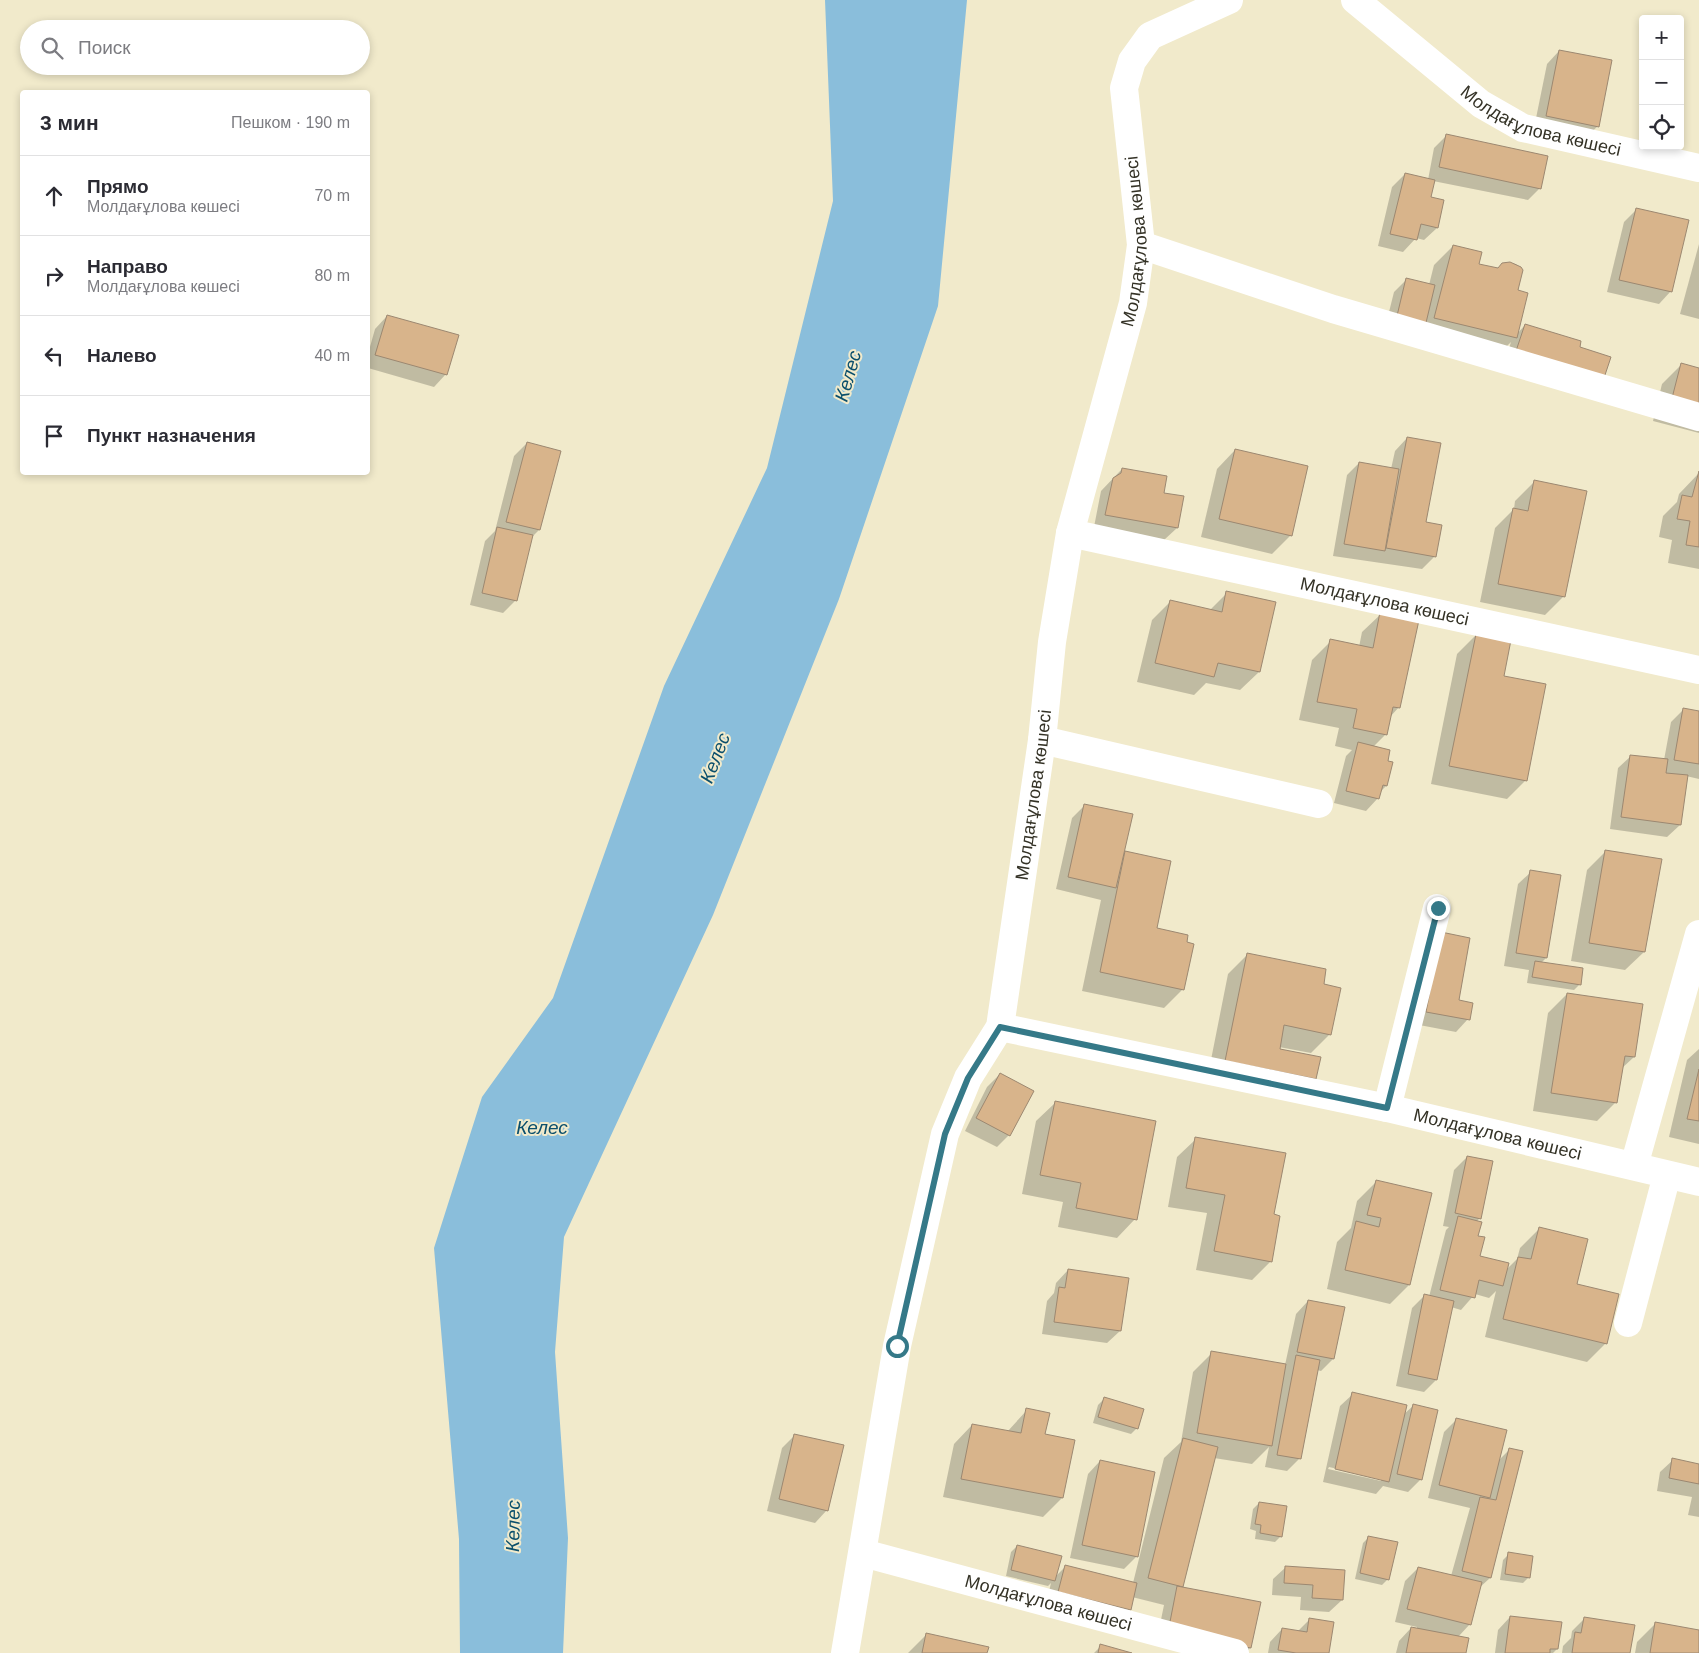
<!DOCTYPE html>
<html lang="ru">
<meta charset="utf-8">
<style>
body{margin:0;font-family:Helvetica,sans-serif;background:#f7f7f7;color:#2b2b33}
.controls{position:absolute;right:15px;top:15px;display:grid;overflow:hidden;border-radius:5px;box-shadow:0 2px 8px #0003}
.controls button{width:45px;height:45px;display:grid;place-items:center;padding:0;border:0;border-bottom:1px solid #e1e1e2;background:#fff;color:#2b2b33;font:25px sans-serif}
.stop{position:absolute;width:15px;height:15px;margin:-11px;border:4px solid #357988;border-radius:50%;background:#fff}
.stop.end{background:#357988;border-color:#fff;box-shadow:0 1px 5px #0008}
.list{margin:0;padding:0;list-style:none}
h2{display:flex;justify-content:space-between;align-items:center;height:65px;margin:0;padding:0 20px;font-size:21px}
h2 small{font-size:16px;font-weight:400;color:#7c7c81}
.list li{display:grid;grid-template-columns:32px 1fr auto;gap:15px;align-items:center;box-sizing:border-box;height:80px;padding:0 20px;border-top:1px solid #e1e1e2}
.list b{display:block;font-size:19px;white-space:nowrap}
.list p{margin:0;font-size:16px;white-space:nowrap;color:#7c7c81}
.list em{font-size:16px;font-style:normal;color:#7c7c81}
.icon{flex:none;width:28px;height:28px;fill:none;stroke:currentColor;stroke-width:2;stroke-linecap:round;stroke-linejoin:round}
.map{position:relative;flex:none;width:1699px;height:1653px;overflow:hidden}
.search{position:absolute;background:#fff;box-shadow:0 2px 8px #0003;left:20px;top:20px;width:350px;height:55px;display:flex;align-items:center;gap:12px;box-sizing:border-box;padding:0 18px;border-radius:28px;color:#7c7c81;font-size:19px}
.panel{position:absolute;background:#fff;box-shadow:0 2px 8px #0003;left:20px;top:90px;width:350px;height:385px;border-radius:5px}
.map>svg:first-child{display:block}
.water{fill:#8abedb}
.shadow{fill:#0003;fill-rule:evenodd}
.building{fill:#d8b48b;stroke:#9c8871}
.lines{fill:none;stroke-linecap:round;stroke-linejoin:round}
.street{stroke:#fff;stroke-width:28}
.route{stroke:#357988;stroke-width:6}
.labels{text-anchor:middle;dominant-baseline:central;stroke-width:4;stroke-linejoin:round;paint-order:stroke}
.street-label{font-size:18px;fill:#343226;stroke:#f1eacb}
.water-label{font-size:19px;font-style:italic;fill:#0b4f6c;stroke:#f1eacb}
</style>
<div class="map">
<svg width="1699" height="1653" viewBox="0 0 1699 1653">
<rect width="100%" height="100%" fill="#f1eacb"/>
<polygon class="water" points="825,0 967,0 938,306 839,599 713,915 564,1237 555,1352 568,1538 563,1653 460,1653 459,1539 434,1248 482,1097 553,998 664,686 767,468 833,201"/>
<g class="shadow">
<polygon points="1559,51 1598,126 1585,138 1534,128 1547,64"/>
<polygon points="1447,135 1540,188 1528,200 1433,181 1429,198 1443,201 1437,228 1424,240 1416,238 1403,252 1378,246 1392,187 1405,174 1428,180 1434,148"/>
<polygon points="1637,209 1671,291 1659,304 1607,292 1624,222"/>
<polygon points="1699,244 1699,319 1680,314"/>
<polygon points="1453,246 1477,265 1497,270 1510,263 1516,264 1522,271 1516,291 1517,334 1525,325 1580,342 1503,367 1511,342 1497,356 1384,332 1394,292 1406,280 1429,285 1434,265"/>
<polygon points="387,316 446,374 434,387 368,368 368,354 375,329"/>
<polygon points="1681,365 1699,369 1699,433 1653,421 1662,384"/>
<polygon points="1407,438 1425,523 1434,557 1422,569 1333,556 1347,475 1359,463 1391,469 1395,451"/>
<polygon points="527,443 539,530 531,538 516,600 503,613 470,605 485,541 495,531 514,456"/>
<polygon points="1235,450 1291,535 1272,554 1201,537 1217,469"/>
<polygon points="1122,469 1162,494 1183,497 1177,528 1164,540 1094,527 1101,491"/>
<polygon points="1699,473 1699,569 1668,563 1672,540 1659,537 1663,516 1677,502 1679,494"/>
<polygon points="1534,482 1564,596 1545,615 1480,602 1495,528 1514,509 1515,501"/>
<polygon points="1227,593 1259,672 1240,690 1206,683 1194,695 1137,682 1152,620 1171,601 1210,610"/>
<polygon points="1381,614 1399,707 1390,717 1386,734 1373,747 1386,786 1380,792 1378,798 1366,811 1334,803 1346,756 1352,750 1335,746 1339,728 1299,720 1312,660 1331,641 1359,647 1362,632"/>
<polygon points="1476,635 1503,677 1526,780 1507,799 1431,784 1457,654"/>
<polygon points="1684,709 1699,712 1699,779 1686,776 1680,825 1667,837 1610,829 1618,768 1631,756 1664,760 1671,722"/>
<polygon points="1085,805 1122,856 1126,853 1156,929 1183,989 1164,1008 1082,991 1101,900 1056,889 1072,818"/>
<polygon points="1606,851 1644,952 1625,970 1571,961 1587,870"/>
<polygon points="1531,872 1560,876 1546,958 1541,963 1579,985 1574,990 1527,983 1529,970 1504,966 1518,884"/>
<polygon points="1429,946 1468,1019 1456,1032 1414,1024"/>
<polygon points="1247,955 1322,985 1330,1034 1311,1053 1279,1047 1278,1050 1315,1079 1296,1098 1207,1080 1228,974"/>
<polygon points="1567,994 1634,1057 1621,1069 1616,1102 1597,1121 1533,1111 1548,1013"/>
<polygon points="1699,1049 1699,1144 1669,1137 1687,1060"/>
<polygon points="1000,1074 1009,1135 997,1147 965,1131 987,1087"/>
<polygon points="1055,1103 1135,1219 1117,1238 1058,1227 1063,1202 1022,1194 1036,1121"/>
<polygon points="1196,1139 1271,1261 1252,1280 1196,1270 1207,1213 1168,1207 1177,1157"/>
<polygon points="1467,1157 1480,1218 1476,1222 1479,1257 1505,1271 1517,1259 1520,1248 1539,1229 1576,1285 1606,1343 1587,1362 1485,1337 1496,1291 1489,1298 1475,1294 1461,1310 1451,1307 1436,1380 1424,1392 1396,1386 1412,1308 1424,1296 1429,1297 1446,1230 1449,1227 1443,1226 1454,1170"/>
<polygon points="1376,1182 1430,1194 1409,1285 1390,1304 1327,1289 1337,1242 1351,1228 1357,1201"/>
<polygon points="1068,1270 1120,1331 1107,1343 1042,1334 1047,1301 1054,1293 1056,1283"/>
<polygon points="1308,1301 1333,1359 1321,1371 1317,1370 1300,1458 1287,1471 1265,1467 1269,1447 1252,1464 1214,1458 1180,1588 1250,1648 1245,1653 1156,1644 1164,1605 1132,1597 1129,1609 1117,1622 1046,1604 1051,1583 1048,1586 1006,1576 1011,1552 1017,1546 1055,1577 1065,1567 1133,1583 1164,1458 1181,1442 1193,1372 1212,1353 1285,1365 1296,1314"/>
<path d="M1353,1394L1403,1415L1413,1406L1421,1479L1408,1492L1383,1486L1376,1494L1323,1482L1340,1406ZM1329,1467L1381,1479V1481L1328,1469Z"/>
<polygon points="1104,1399 1137,1428 1131,1434 1093,1423 1098,1405"/>
<polygon points="1027,1410 1044,1435 1062,1498 1043,1517 943,1497 954,1444 972,1425 1007,1432"/>
<polygon points="1457,1419 1498,1461 1510,1449 1490,1578 1479,1588 1470,1624 1458,1637 1465,1653 1396,1653 1399,1641 1411,1628 1417,1629 1417,1627 1395,1622 1405,1581 1418,1568 1451,1576 1470,1508 1428,1498 1444,1432"/>
<polygon points="795,1435 827,1510 815,1523 767,1511 782,1448"/>
<polygon points="1673,1460 1699,1465 1699,1517 1688,1515 1692,1497 1657,1491 1660,1472"/>
<polygon points="1100,1461 1137,1556 1124,1569 1070,1558 1088,1474"/>
<polygon points="1259,1503 1281,1536 1275,1542 1255,1539 1256,1531 1250,1529 1253,1509"/>
<polygon points="1369,1537 1388,1579 1382,1585 1355,1579 1363,1543"/>
<polygon points="1509,1554 1529,1577 1523,1583 1500,1580 1503,1560"/>
<polygon points="1286,1567 1342,1600 1329,1612 1300,1610 1301,1597 1272,1595 1273,1579"/>
<polygon points="1510,1617 1557,1649 1553,1653 1495,1653 1498,1630"/>
<polygon points="1310,1619 1328,1653 1268,1653 1270,1642 1282,1629 1297,1632"/>
<polygon points="1584,1619 1629,1653 1562,1653 1563,1646 1571,1638 1572,1631"/>
<polygon points="1656,1623 1699,1631 1699,1653 1635,1653 1637,1642"/>
<polygon points="927,1634 986,1653 908,1653"/>
<polygon points="1101,1646 1127,1653 1094,1653"/>
</g>
<g class="building">
<polygon points="1559,50 1612,60 1599,127 1546,116"/>
<polygon points="1446,134 1548,156 1541,189 1439,167"/>
<polygon points="1405,173 1435,180 1431,197 1444,200 1438,228 1421,224 1417,240 1390,234"/>
<polygon points="1636,208 1689,220 1672,292 1619,280"/>
<polygon points="1453,245 1482,252 1479,264 1498,268 1502,263 1510,262 1521,267 1523,270 1518,290 1528,293 1517,338 1434,318"/>
<polygon points="1406,278 1435,285 1425,327 1396,320"/>
<polygon points="387,315 459,335 447,375 375,355"/>
<polygon points="1525,324 1581,341 1580,347 1611,357 1603,381 1515,354"/>
<polygon points="1681,363 1699,368 1699,409 1671,402"/>
<polygon points="1407,437 1441,443 1426,522 1442,525 1436,557 1386,548"/>
<polygon points="527,442 561,451 540,530 506,522"/>
<polygon points="1235,449 1308,466 1292,536 1219,519"/>
<polygon points="1359,462 1399,469 1385,551 1344,544"/>
<polygon points="1122,468 1167,476 1164,493 1184,496 1178,528 1105,515 1113,478 1121,473"/>
<polygon points="1699,471 1699,547 1686,545 1690,521 1677,519 1682,495 1692,497"/>
<polygon points="1534,480 1587,491 1565,597 1498,584 1513,508 1528,511"/>
<polygon points="497,527 533,535 517,601 482,593"/>
<polygon points="1226,591 1276,602 1260,672 1218,663 1214,677 1155,663 1170,600 1222,612"/>
<polygon points="1380,612 1419,620 1400,708 1393,707 1387,735 1353,728 1357,709 1317,702 1330,639 1373,648"/>
<polygon points="1476,634 1511,640 1504,676 1546,684 1527,781 1449,766"/>
<polygon points="1683,708 1699,711 1699,764 1674,760"/>
<polygon points="1358,742 1390,750 1388,761 1393,762 1387,786 1383,785 1379,799 1346,791"/>
<polygon points="1630,755 1668,759 1666,773 1688,775 1681,825 1621,817"/>
<polygon points="1084,804 1133,814 1116,888 1068,877"/>
<polygon points="1605,850 1662,859 1645,952 1589,943"/>
<polygon points="1125,851 1171,861 1157,928 1188,935 1187,942 1194,944 1184,990 1100,972"/>
<polygon points="1530,870 1561,875 1547,958 1516,953"/>
<polygon points="1441,932 1470,938 1459,1000 1473,1003 1470,1020 1426,1012"/>
<polygon points="1247,953 1326,969 1324,984 1341,988 1331,1035 1284,1025 1280,1049 1321,1057 1316,1079 1225,1061"/>
<polygon points="1535,961 1583,968 1581,985 1532,977"/>
<polygon points="1567,993 1643,1004 1635,1057 1625,1056 1617,1103 1551,1093"/>
<polygon points="1699,1069 1699,1121 1687,1119"/>
<polygon points="1000,1073 1034,1091 1010,1136 976,1118"/>
<polygon points="1055,1101 1156,1121 1137,1220 1076,1208 1081,1183 1040,1175"/>
<polygon points="1195,1137 1286,1153 1274,1214 1280,1216 1272,1262 1214,1251 1225,1195 1186,1188"/>
<polygon points="1467,1156 1493,1161 1481,1219 1455,1213"/>
<polygon points="1376,1180 1432,1193 1410,1285 1345,1270 1356,1221 1379,1227 1381,1218 1367,1215"/>
<polygon points="1458,1216 1482,1222 1478,1236 1485,1237 1480,1256 1509,1263 1503,1286 1479,1280 1475,1298 1440,1290"/>
<polygon points="1539,1227 1588,1239 1577,1284 1619,1294 1607,1344 1503,1319 1518,1257 1531,1259"/>
<polygon points="1068,1269 1129,1278 1121,1331 1054,1322 1059,1287 1065,1288"/>
<polygon points="1424,1294 1454,1301 1437,1380 1408,1374"/>
<polygon points="1308,1300 1345,1307 1334,1359 1297,1352"/>
<polygon points="1211,1351 1286,1364 1272,1446 1197,1433"/>
<polygon points="1296,1355 1320,1360 1301,1459 1277,1455"/>
<polygon points="1352,1392 1407,1405 1389,1482 1335,1469"/>
<polygon points="1104,1397 1144,1409 1138,1429 1098,1417"/>
<polygon points="1413,1404 1438,1410 1422,1480 1397,1474"/>
<polygon points="1026,1408 1050,1413 1045,1434 1075,1440 1063,1498 961,1479 972,1424 1021,1433"/>
<polygon points="1456,1418 1507,1430 1490,1498 1439,1485"/>
<polygon points="794,1434 844,1445 828,1511 779,1499"/>
<polygon points="1183,1438 1218,1447 1183,1587 1148,1578"/>
<polygon points="1509,1448 1523,1451 1491,1578 1462,1571 1480,1497 1496,1500"/>
<polygon points="1672,1458 1699,1464 1699,1484 1669,1478"/>
<polygon points="1100,1460 1155,1472 1138,1557 1082,1545"/>
<polygon points="1259,1502 1287,1506 1282,1537 1260,1533 1261,1525 1255,1524"/>
<polygon points="1368,1536 1398,1542 1389,1580 1360,1573"/>
<polygon points="1017,1545 1062,1556 1055,1581 1011,1570"/>
<polygon points="1508,1552 1533,1556 1530,1578 1505,1574"/>
<polygon points="1065,1565 1137,1583 1131,1610 1058,1592"/>
<polygon points="1285,1566 1345,1570 1343,1600 1312,1598 1313,1585 1284,1583"/>
<polygon points="1418,1567 1482,1582 1471,1625 1407,1609"/>
<polygon points="1177,1586 1261,1602 1251,1648 1168,1632"/>
<polygon points="1510,1616 1562,1622 1558,1649 1550,1649 1550,1653 1505,1653"/>
<polygon points="1584,1617 1635,1625 1630,1653 1572,1653 1575,1632 1581,1633"/>
<polygon points="1309,1618 1334,1622 1329,1653 1296,1653 1278,1650 1282,1628 1307,1632"/>
<polygon points="1655,1622 1699,1630 1699,1653 1650,1653"/>
<polygon points="1411,1627 1469,1638 1466,1653 1406,1653"/>
<polygon points="926,1633 989,1647 987,1653 922,1653"/>
<polygon points="1100,1644 1132,1653 1098,1653"/>
</g>
<g class="lines">
<g class="street">
<path id="s1" d="M1355,0L1481,104L1523,128L1699,168"/>
<polyline points="1141,245 1333,309 1699,417"/>
<path id="s2" d="M1070,533L1699,670"/>
<polyline points="1042,740 1319,804"/>
<path id="s3" d="M1000,1027L1387,1108L1699,1182"/>
<polyline points="1387,1108 1437,908"/>
<polyline points="1634,1166 1699,934"/>
<polyline points="1628,1323 1667,1175"/>
<path id="s4" d="M863,1553L1235,1653"/>
<path id="s5" d="M845,1653L897,1346L945,1134L968,1078L1000,1027L1042,740L1052,642L1070,533L1133,303L1141,245L1124,88L1132,61L1150,36L1229,0"/>
</g>
</g>
<g class="lines">
<polyline class="route" points="897,1346 945,1134 968,1078 1000,1027 1387,1108 1438,908"/>
</g>
<g class="labels">
<g class="street-label">
<text stroke="none"><textPath href="#s1" startOffset="226">Молдағұлова көшесі</textPath></text>
<text stroke="none"><textPath href="#s5" startOffset="1449">Молдағұлова көшесі</textPath></text>
<text stroke="none"><textPath href="#s2" startOffset="322">Молдағұлова көшесі</textPath></text>
<text stroke="none"><textPath href="#s5" startOffset="884">Молдағұлова көшесі</textPath></text>
<text stroke="none"><textPath href="#s3" startOffset="509">Молдағұлова көшесі</textPath></text>
<text stroke="none"><textPath href="#s4" startOffset="192">Молдағұлова көшесі</textPath></text>
</g>
<g class="water-label">
<text transform="translate(848 376) rotate(-74)">Келес</text>
<text transform="translate(715 758) rotate(-69)">Келес</text>
<text x="542" y="1127">Келес</text>
<text transform="translate(513 1526) rotate(-89)">Келес</text>
</g>
</g>
</svg>
<div class="controls">
<button>+</button>
<button>−</button>
<button><svg class="icon" aria-label="locate" viewBox="0 0 24 24"><circle cx="12" cy="12" r="6"/><path d="M12 2v4M12 18v4M2 12h4M18 12h4"/></svg></button>
</div>
<div class="stop" style="left:897px;top:1346px"></div>
<div class="stop end" style="left:1438px;top:908px"></div>
<div class="search"><svg class="icon" aria-label="search" viewBox="0 0 24 24"><circle cx="10" cy="10" r="6"/><path d="M15 15l6 6"/></svg>Поиск</div>
<section class="panel">
<h2>3 мин<small>Пешком · 190 m</small></h2>
<ul class="list">
<li><svg class="icon" aria-label="ahead" viewBox="0 0 24 24"><path d="M12 20V5M6 11l6-6 6 6"/></svg><div><b>Прямо</b><p>Молдағұлова көшесі</p></div><em>70 m</em></li>
<li><svg class="icon" aria-label="right" viewBox="0 0 24 24"><path d="M7 20v-9h11M14 6l5 5-5 5"/></svg><div><b>Направо</b><p>Молдағұлова көшесі</p></div><em>80 m</em></li>
<li><svg class="icon" aria-label="left" viewBox="0 0 24 24"><path d="M17 20v-9H6M10 6l-5 5 5 5"/></svg><div><b>Налево</b></div><em>40 m</em></li>
<li><svg class="icon" aria-label="arrive" viewBox="0 0 24 24"><path d="M6 21V4h12l-3 4 3 4H6"/></svg><div><b>Пункт назначения</b></div></li>
</ul>
</section>
</div>
